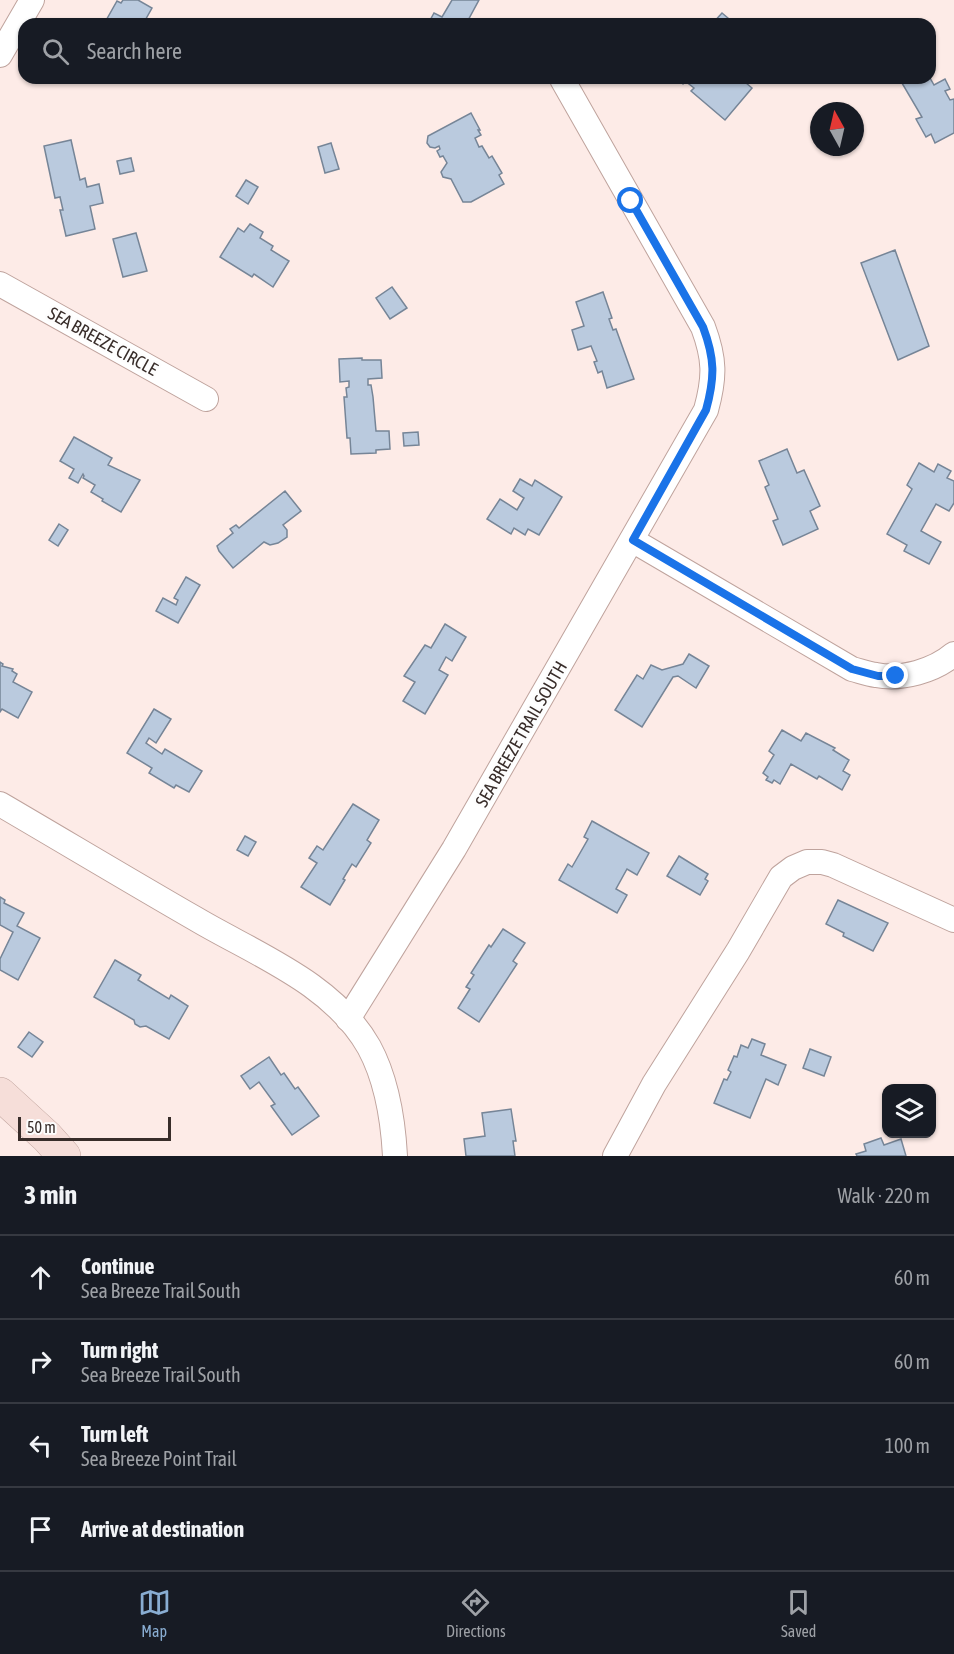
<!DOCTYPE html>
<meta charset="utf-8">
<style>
body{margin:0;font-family:"Asap Condensed",sans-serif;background:#20242c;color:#f1f3f6}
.controls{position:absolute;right:18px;bottom:18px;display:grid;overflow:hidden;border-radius:12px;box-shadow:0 2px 4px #0004}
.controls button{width:54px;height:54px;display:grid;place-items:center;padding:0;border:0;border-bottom:2px solid #363941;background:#171b24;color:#f1f3f6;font:30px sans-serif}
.compass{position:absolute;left:810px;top:102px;width:54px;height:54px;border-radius:50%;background:#171b24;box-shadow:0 2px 4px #0004;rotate:352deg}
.scale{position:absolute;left:18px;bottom:15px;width:153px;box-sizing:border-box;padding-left:6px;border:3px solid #382d2a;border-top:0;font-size:16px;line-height:21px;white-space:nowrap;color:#382d2a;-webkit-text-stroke:4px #fdfdfd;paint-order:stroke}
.stop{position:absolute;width:18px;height:18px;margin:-14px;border:4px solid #1a73e8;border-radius:50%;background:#fff}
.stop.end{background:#1a73e8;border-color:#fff;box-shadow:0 2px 6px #0008}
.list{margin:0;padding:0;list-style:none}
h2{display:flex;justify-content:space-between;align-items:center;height:78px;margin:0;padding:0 24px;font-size:26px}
h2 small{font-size:20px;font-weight:400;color:#9ea1a6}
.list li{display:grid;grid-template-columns:39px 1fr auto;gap:18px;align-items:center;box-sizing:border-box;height:84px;padding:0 24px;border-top:2px solid #363941}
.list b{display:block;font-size:22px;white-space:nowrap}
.list p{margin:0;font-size:20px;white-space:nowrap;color:#9ea1a6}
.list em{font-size:20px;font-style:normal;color:#9ea1a6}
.icon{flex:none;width:33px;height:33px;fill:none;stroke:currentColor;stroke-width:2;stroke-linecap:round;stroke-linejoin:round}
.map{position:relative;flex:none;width:954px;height:1156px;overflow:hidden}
.search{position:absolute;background:#171b24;box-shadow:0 2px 4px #0004;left:18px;right:18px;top:18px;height:66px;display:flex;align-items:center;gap:15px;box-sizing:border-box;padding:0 21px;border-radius:18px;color:#9ea1a6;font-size:22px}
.sheet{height:414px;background:#171b24}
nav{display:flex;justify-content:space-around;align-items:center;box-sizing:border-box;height:84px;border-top:2px solid #363941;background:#171b24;font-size:16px;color:#9ea1a6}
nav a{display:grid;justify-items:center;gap:3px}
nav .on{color:#89add2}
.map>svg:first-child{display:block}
.building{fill:#bacade;stroke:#768597;stroke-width:1.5}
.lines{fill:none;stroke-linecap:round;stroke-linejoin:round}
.street-casing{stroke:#bfa39d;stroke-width:26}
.secondary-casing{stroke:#bfa39d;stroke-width:34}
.street{stroke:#fff;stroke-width:24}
.secondary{stroke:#f6ded9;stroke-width:33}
.route{stroke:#1a73e8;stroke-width:8}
.labels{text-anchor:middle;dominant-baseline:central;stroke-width:5;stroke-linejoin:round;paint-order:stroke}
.street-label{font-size:18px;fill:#382d2a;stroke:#fdfdfd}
</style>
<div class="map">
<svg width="954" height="1156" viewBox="0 0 954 1156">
<rect width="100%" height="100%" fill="#fdebe7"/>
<g class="building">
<polygon points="123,0 138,0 152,8 143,24 104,24 117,1 121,3"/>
<polygon points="452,0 479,0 466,24 428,24 434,13 442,17"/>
<polygon points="722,13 735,24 712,24"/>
<polygon points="676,78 740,78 752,88 725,120 691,91 694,88 685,81 683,84"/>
<polygon points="899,78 930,78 934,85 945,79 950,89 945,91 950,100 954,99 954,133 935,143 931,134 926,137 916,119 922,117"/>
<polygon points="471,113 480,130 478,130 481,135 475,138 479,147 482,146 489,158 492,156 502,173 499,175 504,184 471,202 463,202 451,179 443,177 441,172 447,163 443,156 440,157 437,151 440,149 439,146 435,148 430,147 427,143 428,136"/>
<polygon points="71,140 80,180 85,178 87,187 99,184 103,203 90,206 95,229 66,236 60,210 63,210 60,197 55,198 44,146"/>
<polygon points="331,143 339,169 325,173 318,147"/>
<polygon points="131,158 134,171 120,174 117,161"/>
<polygon points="246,180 258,187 248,204 236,196"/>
<polygon points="250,224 263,232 260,238 273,246 271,250 289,261 273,287 254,274 252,277 220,257 238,228 244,232"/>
<polygon points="136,233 147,271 123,277 113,239"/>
<polygon points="895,250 929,346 898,360 861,263"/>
<polygon points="392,287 407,308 390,319 376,298"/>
<polygon points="603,292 612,318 609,319 613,330 616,329 634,379 607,388 602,371 598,373 594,362 597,361 591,346 578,350 572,330 584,326 576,302"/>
<polygon points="362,358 362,360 381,360 382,378 368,379 368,385 371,385 373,397 376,431 389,431 390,449 376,450 376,453 351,454 350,438 347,438 344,397 347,397 346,388 349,387 349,381 340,382 339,359"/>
<polygon points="418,432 419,445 404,446 403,433"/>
<polygon points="74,437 112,458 108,465 140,480 121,512 102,501 103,499 91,492 95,485 83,478 84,476 83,474 78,483 69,478 74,469 60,461"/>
<polygon points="787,449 797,473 804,470 820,506 810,511 818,529 783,545 773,521 778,519 765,487 769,485 759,461"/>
<polygon points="919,463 934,472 938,464 951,471 947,478 954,481 954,503 949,511 936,504 921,531 941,542 929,564 904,551 907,545 887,534 912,489 907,485"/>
<polygon points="520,479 532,486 535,480 562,497 539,535 528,529 525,535 514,528 511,534 487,519 500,499 517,510 524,498 513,491"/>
<polygon points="285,491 301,511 283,525 287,530 287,537 278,543 270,545 264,542 233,568 219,551 217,546 233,533 230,529 236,525 239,528"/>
<polygon points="59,524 68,530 58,546 49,540"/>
<polygon points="186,577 200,585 178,623 156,611 163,598 176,605 178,600 174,598"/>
<polygon points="445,624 466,637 452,661 446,657 439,670 448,675 425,714 403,701 415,682 404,676 425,645 431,648"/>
<polygon points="689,654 709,666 696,688 678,676 673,677 642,727 615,710 637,675 643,679 651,665 662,670 683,664"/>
<polygon points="0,662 3,664 2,666 13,669 12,671 17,674 13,682 32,692 18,718 2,709 0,712"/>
<polygon points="154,709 171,719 156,743 149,738 146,743 162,754 165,749 202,771 189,792 176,785 174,788 149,773 152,768 127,753"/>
<polygon points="782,730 801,741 806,733 835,748 833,750 849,760 843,771 850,775 842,790 819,776 817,779 791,764 780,784 774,780 772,783 766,780 768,777 763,773 774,755 769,751"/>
<polygon points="353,804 379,820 367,840 371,843 356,867 352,864 343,879 345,880 330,905 301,887 317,863 309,858 317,846 323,850"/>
<polygon points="592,821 649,853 637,875 627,869 616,889 627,895 617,913 559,880 568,864 572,867 588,839 584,837"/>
<polygon points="245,836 256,842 248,856 237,850"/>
<polygon points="679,856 708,874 705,879 708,881 700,895 667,876"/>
<polygon points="0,897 5,900 4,903 24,913 17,926 40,938 18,980 0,970 0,959 13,932 0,925"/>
<polygon points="838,900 888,923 873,951 843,936 844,933 826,924"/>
<polygon points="503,929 525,943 513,961 517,964 479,1022 458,1008 470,989 466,987 474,975 471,973 489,945 491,947"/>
<polygon points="115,960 141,975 138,980 169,999 171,995 188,1006 169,1039 146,1026 140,1027 135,1024 134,1020 94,997"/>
<polygon points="29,1032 43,1042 32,1057 18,1047"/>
<polygon points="752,1039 765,1044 761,1055 786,1065 778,1085 766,1079 750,1118 714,1103 724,1079 727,1080 731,1072 728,1070 734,1056 737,1057 741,1045 748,1048"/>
<polygon points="810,1049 831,1057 824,1076 803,1068"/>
<polygon points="269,1057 281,1075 284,1073 295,1089 298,1087 319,1116 292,1135 271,1106 275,1104 259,1082 250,1089 241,1076"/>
<polygon points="511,1109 516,1141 513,1141 515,1156 466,1156 464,1139 485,1136 482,1113"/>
<polygon points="881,1138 884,1145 901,1139 906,1156 857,1156 856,1154 866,1151 864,1144"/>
</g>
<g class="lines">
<g class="street-casing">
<g id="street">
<polyline points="0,55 32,0"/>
<polyline points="0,284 206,399"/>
<path d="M632,540L852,669C860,671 868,674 876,675C902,680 934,671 954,654"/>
<path d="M0,804C65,842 130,881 196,919C255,954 333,983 369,1047C387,1080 393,1119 395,1156"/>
<path d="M348,1019L454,849L706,410C715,377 715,359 703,327L562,79"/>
<polyline points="615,1156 654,1084 738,951 781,877 793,868 807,862 822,862 833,865 954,920"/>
</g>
</g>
<g class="secondary-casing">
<polyline id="secondary" points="0,1094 47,1137 64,1156"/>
</g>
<use href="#street" class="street"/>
<use href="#secondary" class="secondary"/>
</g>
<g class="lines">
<path class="route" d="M631,201L703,327C715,359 715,377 706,410L633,540L852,669L878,676H896"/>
</g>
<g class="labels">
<g class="street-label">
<text transform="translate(103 341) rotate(29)">SEA BREEZE CIRCLE</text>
<text transform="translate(521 734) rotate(-60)">SEA BREEZE TRAIL SOUTH</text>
</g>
</g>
</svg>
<div class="controls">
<button><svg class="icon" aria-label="layers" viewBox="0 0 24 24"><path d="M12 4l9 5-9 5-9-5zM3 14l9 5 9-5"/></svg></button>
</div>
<svg class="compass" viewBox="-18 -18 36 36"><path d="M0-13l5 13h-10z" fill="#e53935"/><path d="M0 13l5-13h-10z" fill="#9ea1a6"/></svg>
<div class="scale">50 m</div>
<div class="stop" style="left:631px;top:201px"></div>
<div class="stop end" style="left:896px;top:676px"></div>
<div class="search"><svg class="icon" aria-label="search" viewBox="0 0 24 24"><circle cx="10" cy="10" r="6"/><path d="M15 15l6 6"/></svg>Search here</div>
</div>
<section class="sheet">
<h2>3 min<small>Walk · 220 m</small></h2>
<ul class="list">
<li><svg class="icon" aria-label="ahead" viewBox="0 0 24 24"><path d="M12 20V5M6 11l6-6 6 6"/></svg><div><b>Continue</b><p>Sea Breeze Trail South</p></div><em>60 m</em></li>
<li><svg class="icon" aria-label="right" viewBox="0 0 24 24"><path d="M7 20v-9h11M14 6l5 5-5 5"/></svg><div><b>Turn right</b><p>Sea Breeze Trail South</p></div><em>60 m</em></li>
<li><svg class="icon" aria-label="left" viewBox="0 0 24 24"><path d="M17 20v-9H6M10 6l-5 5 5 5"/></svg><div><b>Turn left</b><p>Sea Breeze Point Trail</p></div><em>100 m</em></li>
<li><svg class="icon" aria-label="arrive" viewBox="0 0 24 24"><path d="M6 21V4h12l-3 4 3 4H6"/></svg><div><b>Arrive at destination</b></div></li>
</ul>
</section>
<nav>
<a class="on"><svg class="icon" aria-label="map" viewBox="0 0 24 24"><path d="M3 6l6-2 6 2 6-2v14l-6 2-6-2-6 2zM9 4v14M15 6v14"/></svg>Map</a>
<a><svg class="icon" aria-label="directions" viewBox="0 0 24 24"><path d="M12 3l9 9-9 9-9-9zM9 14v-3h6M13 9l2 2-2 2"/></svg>Directions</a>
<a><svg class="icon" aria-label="saved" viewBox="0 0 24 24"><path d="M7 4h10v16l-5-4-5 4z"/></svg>Saved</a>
</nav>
